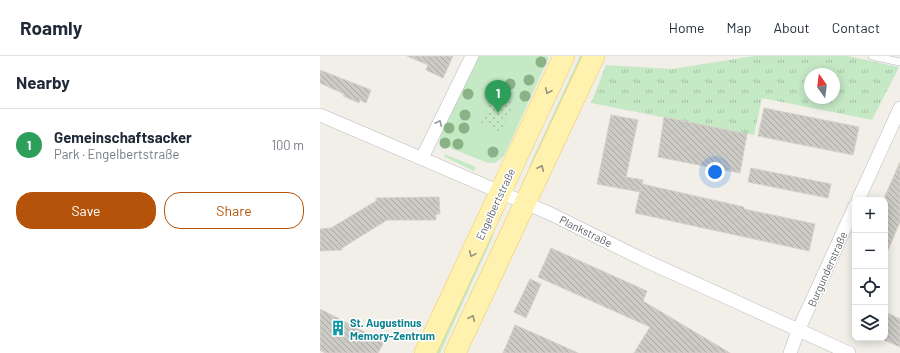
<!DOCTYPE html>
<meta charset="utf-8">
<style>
body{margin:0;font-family:Barlow,sans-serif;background:#f2f2f3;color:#1f2937}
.controls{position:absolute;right:12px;bottom:12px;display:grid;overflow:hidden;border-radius:8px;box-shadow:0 2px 10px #0003}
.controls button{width:36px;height:36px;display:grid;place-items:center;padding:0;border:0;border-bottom:1px solid #e0e1e3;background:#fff;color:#1f2937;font:20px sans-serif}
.compass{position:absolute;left:484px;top:12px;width:36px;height:36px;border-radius:50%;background:#fff;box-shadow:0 2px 10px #0003;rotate:346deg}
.you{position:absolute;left:395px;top:116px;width:14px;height:14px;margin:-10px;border:3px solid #fff;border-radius:50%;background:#1a73e8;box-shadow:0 0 0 6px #1a73e833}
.badge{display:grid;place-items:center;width:26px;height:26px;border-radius:50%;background:#b45309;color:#fff;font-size:13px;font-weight:700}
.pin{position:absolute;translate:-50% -33px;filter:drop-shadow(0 1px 2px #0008)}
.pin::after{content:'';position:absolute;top:21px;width:14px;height:12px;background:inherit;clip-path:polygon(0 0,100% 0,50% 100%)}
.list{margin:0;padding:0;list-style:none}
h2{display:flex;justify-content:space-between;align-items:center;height:52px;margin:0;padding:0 16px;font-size:17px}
h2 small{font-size:13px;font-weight:400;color:#747a83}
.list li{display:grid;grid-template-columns:26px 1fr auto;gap:12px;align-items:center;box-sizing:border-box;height:72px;padding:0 16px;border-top:1px solid #e0e1e3}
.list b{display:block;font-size:15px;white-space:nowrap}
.list p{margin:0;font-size:13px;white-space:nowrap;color:#747a83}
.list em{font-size:13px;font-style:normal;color:#747a83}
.actions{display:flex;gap:8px;padding:12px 16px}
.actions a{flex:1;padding:9px 0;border:1px solid #b45309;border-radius:16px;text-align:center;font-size:14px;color:#b45309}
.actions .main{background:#b45309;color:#fff}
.icon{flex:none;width:22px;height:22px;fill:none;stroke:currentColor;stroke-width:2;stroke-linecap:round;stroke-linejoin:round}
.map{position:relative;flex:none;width:580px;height:297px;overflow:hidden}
header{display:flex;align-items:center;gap:24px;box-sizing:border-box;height:56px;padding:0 20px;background:#fff;border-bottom:1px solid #e0e1e3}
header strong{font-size:19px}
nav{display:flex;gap:22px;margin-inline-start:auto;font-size:14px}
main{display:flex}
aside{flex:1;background:#fff}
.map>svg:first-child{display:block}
.grass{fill:#c5e8c5}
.park{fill:url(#park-tufts);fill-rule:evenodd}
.garden{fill:url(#garden-dots)}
.building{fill:url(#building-back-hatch);stroke:#d6d1c6}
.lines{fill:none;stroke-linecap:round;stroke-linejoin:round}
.lane-casing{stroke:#b5b8bc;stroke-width:8}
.street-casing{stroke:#b5b8bc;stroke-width:14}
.primary-casing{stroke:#f2c960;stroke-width:22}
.lane{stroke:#fff;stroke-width:7}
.street{stroke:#fff;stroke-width:13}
.primary{stroke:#fff2af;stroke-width:21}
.tree{fill:#89b387}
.oneway{stroke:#979581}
.oneway2{stroke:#979a9d}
.labels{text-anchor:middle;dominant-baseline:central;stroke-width:3;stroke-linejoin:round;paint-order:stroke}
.street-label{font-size:11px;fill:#5f6368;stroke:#fff}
.culture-label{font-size:11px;font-weight:bold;fill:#0d838f;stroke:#fff;text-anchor:start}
</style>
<header>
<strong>Roamly</strong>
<nav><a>Home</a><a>Map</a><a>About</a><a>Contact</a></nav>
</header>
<main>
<aside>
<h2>Nearby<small></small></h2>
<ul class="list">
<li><span class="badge" style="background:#2e9e5b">1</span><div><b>Gemeinschaftsacker</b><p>Park · Engelbertstraße</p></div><em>100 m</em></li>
</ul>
<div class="actions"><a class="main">Save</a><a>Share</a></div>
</aside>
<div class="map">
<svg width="580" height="297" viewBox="0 0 580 297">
<defs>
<pattern id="park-tufts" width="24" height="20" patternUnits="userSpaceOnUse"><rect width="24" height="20" fill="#c5e8c5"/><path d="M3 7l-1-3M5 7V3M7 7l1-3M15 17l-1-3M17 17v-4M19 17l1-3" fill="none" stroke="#a3c0a4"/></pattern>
<pattern id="garden-dots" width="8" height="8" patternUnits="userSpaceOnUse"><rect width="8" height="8" fill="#c5e8c5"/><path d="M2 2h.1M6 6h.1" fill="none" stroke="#a3c0a4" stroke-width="1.8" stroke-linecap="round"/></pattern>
<pattern id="building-back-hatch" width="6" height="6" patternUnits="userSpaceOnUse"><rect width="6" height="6" fill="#cccac5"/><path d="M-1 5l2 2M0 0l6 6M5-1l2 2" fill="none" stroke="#a9a8a4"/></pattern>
</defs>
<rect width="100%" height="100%" fill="#f1efe8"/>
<g class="grass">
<polygon points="158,0 226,0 229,1 184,100 175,107 168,107 120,88 120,81"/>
<polygon points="260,0 265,0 213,113 209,111"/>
<polygon points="124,98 156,111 154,115 125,101"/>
<polygon points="169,178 173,180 120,297 115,297"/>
</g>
<path class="park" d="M434,0H527L579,11L552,64L442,42L434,79L271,47L286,9L352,13ZM490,18H514V42H490Z"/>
<polygon class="garden" points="175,37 195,46 181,76 161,67"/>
<g class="building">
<polygon points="87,0 133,0 123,22 106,14 108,9"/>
<polygon points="0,14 51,34 46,47 40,44 39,47 23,40 24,38 0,27"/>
<polygon points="444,52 539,71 533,99 438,80"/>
<polygon points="291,59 318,64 306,121 323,124 322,128 424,151 424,153 495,168 489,195 315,157 321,130 320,136 277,128"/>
<polygon points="344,61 427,78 420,117 338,101"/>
<polygon points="580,106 580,166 565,201 565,140"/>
<polygon points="431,112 511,128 508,142 428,126"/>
<polygon points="119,141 120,158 116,158 116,164 67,164 22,192 22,194 0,195 0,173 11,172 56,145 56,142"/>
<polygon points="231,192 327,235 323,245 410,297 314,297 330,271 218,221"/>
<polygon points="210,223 221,228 206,262 194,256"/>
<polygon points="0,253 64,286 58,297 5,297 0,294"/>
<polygon points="565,256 580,263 580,291 564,284 565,282"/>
<polygon points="195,269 227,283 258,297 183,297"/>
</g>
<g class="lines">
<g class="lane-casing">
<polyline id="lane" points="552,0 580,6"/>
</g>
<g class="street-casing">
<g id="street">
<polyline points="0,59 231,158 322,203 529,297"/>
<polyline points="102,102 152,0"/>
<polyline points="538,144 580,52"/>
<polyline points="470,297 478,275 535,150"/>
</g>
</g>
<g class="primary-casing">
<g id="primary">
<polyline points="105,297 244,0"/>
<polyline points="135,297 274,0"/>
</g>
</g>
<use href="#lane" class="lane"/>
<use href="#street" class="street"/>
<use href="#primary" class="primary"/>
</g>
<g class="tree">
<circle cx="221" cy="6" r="5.5"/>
<circle cx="209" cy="24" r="5.5"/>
<circle cx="190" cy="28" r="5.5"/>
<circle cx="148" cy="38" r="5.5"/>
<circle cx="205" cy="40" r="5.5"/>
<circle cx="145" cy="59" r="5.5"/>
<circle cx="129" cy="72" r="5.5"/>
<circle cx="144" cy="72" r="5.5"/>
<circle cx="125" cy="87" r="5.5"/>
<circle cx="138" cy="88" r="5.5"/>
<circle cx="173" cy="96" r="5.5"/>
</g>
<defs><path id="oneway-chevron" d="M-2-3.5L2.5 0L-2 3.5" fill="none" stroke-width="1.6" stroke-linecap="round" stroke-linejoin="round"/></defs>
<g class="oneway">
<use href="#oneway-chevron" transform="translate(228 35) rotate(115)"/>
<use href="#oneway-chevron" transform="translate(221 112) rotate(-65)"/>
<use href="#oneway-chevron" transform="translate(152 198) rotate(115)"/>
<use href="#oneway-chevron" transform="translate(152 262) rotate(-65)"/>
</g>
<use class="oneway2" href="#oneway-chevron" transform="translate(119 67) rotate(-64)"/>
<defs>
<g id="building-bare" transform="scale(1.2)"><path d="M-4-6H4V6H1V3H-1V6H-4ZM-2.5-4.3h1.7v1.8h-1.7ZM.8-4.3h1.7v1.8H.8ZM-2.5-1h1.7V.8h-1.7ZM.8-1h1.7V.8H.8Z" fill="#0f9aa8" stroke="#fff" stroke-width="2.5" paint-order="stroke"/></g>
</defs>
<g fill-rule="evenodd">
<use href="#building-bare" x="18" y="272"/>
</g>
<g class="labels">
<g class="street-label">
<text transform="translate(175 148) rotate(-65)">Engelbertstraße</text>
<text transform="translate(266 175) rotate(26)">Plankstraße</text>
<text transform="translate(507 213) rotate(-66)">Burgunderstraße</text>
</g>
<g class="culture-label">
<text x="30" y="266">St. Augustinus<tspan x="30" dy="13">Memory-Zentrum</tspan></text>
</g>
</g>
</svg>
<div class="controls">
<button>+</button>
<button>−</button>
<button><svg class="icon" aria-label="locate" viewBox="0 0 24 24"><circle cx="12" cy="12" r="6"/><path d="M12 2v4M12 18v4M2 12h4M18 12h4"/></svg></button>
<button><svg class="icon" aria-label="layers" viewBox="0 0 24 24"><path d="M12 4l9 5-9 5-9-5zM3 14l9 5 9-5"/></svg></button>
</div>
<svg class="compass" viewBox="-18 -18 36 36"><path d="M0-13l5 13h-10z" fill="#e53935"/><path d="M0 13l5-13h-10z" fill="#747a83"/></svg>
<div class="you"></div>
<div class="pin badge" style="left:178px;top:57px;background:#2e9e5b">1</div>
</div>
</main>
